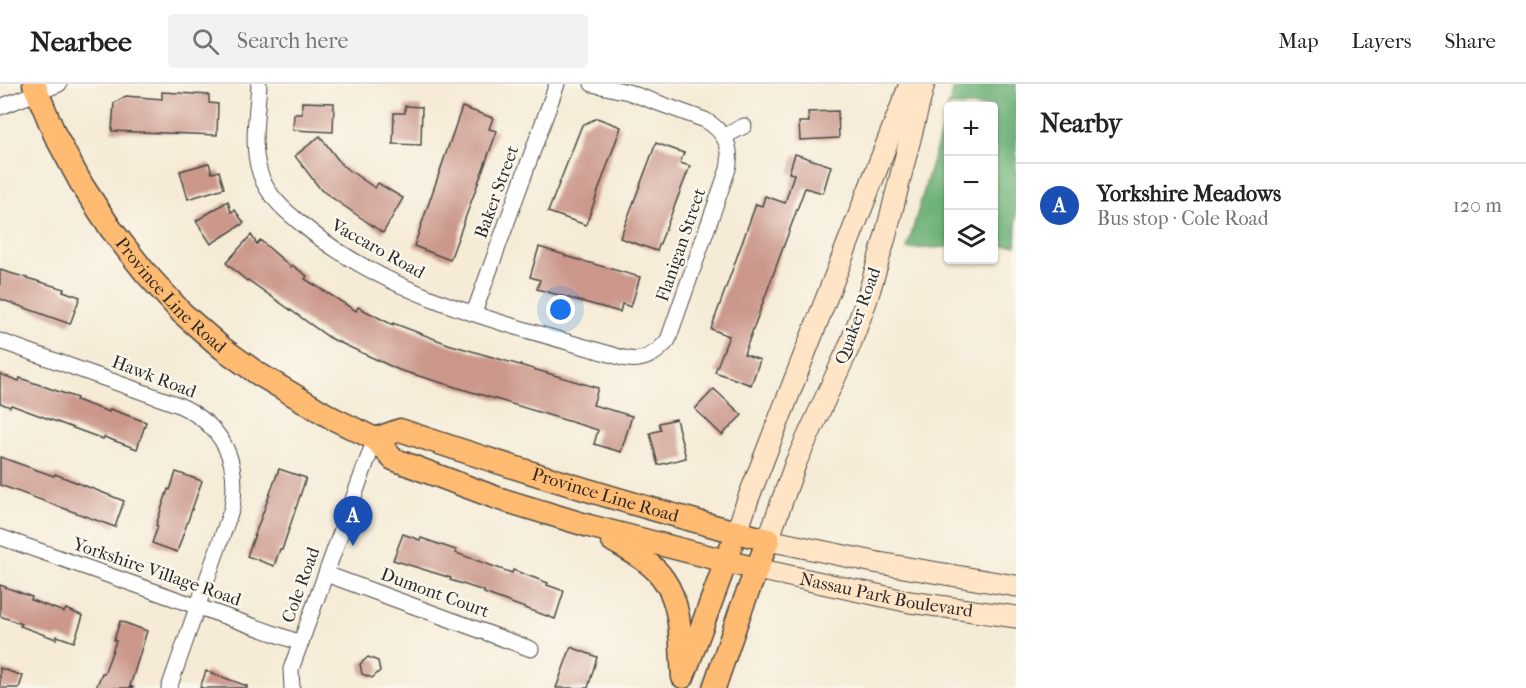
<!DOCTYPE html>
<meta charset="utf-8">
<style>
body{margin:0;font-family:"IM FELL French Canon",serif;background:#f2f2f2;color:#222}
.controls{position:absolute;right:18px;top:18px;display:grid;overflow:hidden;border-radius:6px;box-shadow:0 2px 4px #0004}
.controls button{width:54px;height:54px;display:grid;place-items:center;padding:0;border:0;border-bottom:2px solid #e0e0e0;background:#fff;color:#222;font:30px sans-serif}
.you{position:absolute;left:561px;top:226px;width:21px;height:21px;margin:-15px;border:4px solid #fff;border-radius:50%;background:#1a73e8;box-shadow:0 0 0 9px #1a73e833}
.badge{display:grid;place-items:center;width:39px;height:39px;border-radius:50%;background:#2563eb;color:#fff;font-size:20px;font-weight:700}
.pin{position:absolute;translate:-50% -50px;filter:drop-shadow(0 2px 3px #0008)}
.pin::after{content:'';position:absolute;top:32px;width:21px;height:18px;background:inherit;clip-path:polygon(0 0,100% 0,50% 100%)}
.list{margin:0;padding:0;list-style:none}
h2{display:flex;justify-content:space-between;align-items:center;height:78px;margin:0;padding:0 24px;font-size:26px}
h2 small{font-size:20px;font-weight:400;color:#767676}
.list li{display:grid;grid-template-columns:39px 1fr auto;gap:18px;align-items:center;box-sizing:border-box;height:84px;padding:0 24px;border-top:2px solid #e0e0e0}
.list b{display:block;font-size:22px;white-space:nowrap}
.list p{margin:0;font-size:20px;white-space:nowrap;color:#767676}
.list em{font-size:20px;font-style:normal;color:#767676}
.icon{flex:none;width:33px;height:33px;fill:none;stroke:currentColor;stroke-width:2;stroke-linecap:round;stroke-linejoin:round}
.map{position:relative;flex:none;width:1016px;height:604px;overflow:hidden}
header{display:flex;align-items:center;gap:36px;box-sizing:border-box;height:84px;padding:0 30px;background:#fff;border-bottom:2px solid #e0e0e0}
header strong{font-size:28px}
nav{display:flex;gap:33px;margin-inline-start:auto;font-size:21px}
.search{width:420px;height:54px;background:#f2f2f2;display:flex;align-items:center;gap:15px;box-sizing:border-box;padding:0 21px;border-radius:6px;color:#767676;font-size:22px}
main{display:flex}
aside{flex:1;background:#fff}
.map>svg:first-child{display:block}
.forest{fill:#6cb177;stroke:#4c6e51;stroke-width:1.5}
.building{fill:#cb978b}
.lines{fill:none;stroke-linecap:round;stroke-linejoin:round}
.street-casing{stroke:#494845;stroke-width:17}
.secondary-casing{stroke:#494845;stroke-width:23}
.primary-casing{stroke:#494845;stroke-width:25}
.street{stroke:#fff;stroke-width:15}
.secondary{stroke:#ffe4c6;stroke-width:21}
.primary{stroke:#ffbb71;stroke-width:22}
.labels{text-anchor:middle;dominant-baseline:central;stroke-width:5;stroke-linejoin:round;paint-order:stroke}
.street-label{font-size:18px;fill:#2b2b2b;stroke:#fbf7ec}
</style>
<header>
<strong>Nearbee</strong>
<div class="search"><svg class="icon" aria-label="search" viewBox="0 0 24 24"><circle cx="10" cy="10" r="6"/><path d="M15 15l6 6"/></svg>Search here</div>
<nav><a>Map</a><a>Layers</a><a>Share</a></nav>
</header>
<main>
<div class="map">
<svg width="1016" height="604" viewBox="0 0 1016 604">
<rect width="100%" height="100%" fill="#fbf7ec"/>
<filter id="ink" filterUnits="userSpaceOnUse"><feTurbulence type="fractalNoise" baseFrequency=".0167" numOctaves="2"/><feDisplacementMap in="SourceGraphic" scale="12" xChannelSelector="R" yChannelSelector="G"/><feConvolveMatrix kernelMatrix="1 2 1 2 8 2 1 2 1" color-interpolation-filters="sRGB"/></filter>
<filter id="wash" filterUnits="userSpaceOnUse"><feTurbulence type="fractalNoise" baseFrequency=".008" numOctaves="4" result="noise"/><feDisplacementMap in="SourceGraphic" scale="24" xChannelSelector="R" yChannelSelector="G"/><feGaussianBlur stdDeviation="1.35" result="paint"/><feColorMatrix in="noise" values="0 0 0 0 0 0 0 0 0 0 0 0 0 0 0 0 0 1.4 0 .05"/><feComposite in="paint" operator="in"/></filter>
<g filter="url(#wash)">
<rect width="100%" height="100%" fill="#f5ebd6"/>
<polygon class="forest" points="955,0 1016,0 1016,161 994,162 994,22 948,22 948,163 907,165"/>
<g id="blocks">
<g class="building">
<polygon points="162,8 209,11 209,19 218,20 217,51 112,47 114,19 126,12 162,15"/>
<polygon points="302,18 334,19 333,48 293,46 294,30 302,30"/>
<polygon points="405,22 422,23 421,61 393,60 394,29 405,29"/>
<polygon points="462,23 493,34 489,45 497,47 450,176 414,162"/>
<polygon points="838,27 839,54 800,56 799,38 809,38 808,28"/>
<polygon points="597,34 621,43 586,141 548,128 582,41"/>
<polygon points="320,52 342,81 375,104 378,99 403,114 383,149 321,106 295,72"/>
<polygon points="656,59 684,69 680,79 690,82 657,167 620,154"/>
<polygon points="795,70 831,82 823,109 805,104 744,270 760,276 751,301 715,288 729,252 711,245 756,120 762,122 765,112 785,119 794,90 789,89"/>
<polygon points="209,79 212,89 219,87 224,104 188,115 180,87"/>
<polygon points="228,117 231,128 235,126 244,139 211,160 196,137"/>
<polygon points="251,151 257,160 260,156 291,183 292,181 307,192 305,195 356,227 358,223 393,241 393,239 448,260 598,304 593,321 632,332 621,368 594,360 598,346 399,286 330,254 248,196 247,197 226,179"/>
<polygon points="539,163 565,171 565,172 640,193 631,223 622,220 620,228 537,205 540,196 530,193"/>
<polygon points="0,186 64,205 63,207 80,213 70,240 0,215"/>
<polygon points="0,290 19,297 20,294 77,314 76,316 109,328 110,325 146,338 137,365 104,353 103,355 11,321 10,323 0,319"/>
<polygon points="714,305 742,331 722,351 695,325"/>
<polygon points="676,335 686,374 658,381 650,349 661,346 659,339"/>
<polygon points="0,373 54,392 55,390 124,417 115,443 0,401"/>
<polygon points="279,385 306,394 282,466 280,465 274,482 247,472"/>
<polygon points="176,388 202,397 177,468 152,459 158,442 156,441 168,405 170,406"/>
<polygon points="403,450 420,456 421,454 456,466 456,469 512,489 513,486 548,499 547,501 564,507 555,535 484,509 484,507 450,496 451,494 393,476"/>
<polygon points="0,501 32,513 31,516 64,528 66,525 83,532 74,558 57,552 56,555 20,542 22,540 0,532"/>
<polygon points="120,537 147,547 130,602 134,604 96,604 102,589 104,590 116,557 114,556"/>
<polygon points="571,563 597,573 588,604 556,604"/>
<polygon points="368,573 378,577 380,587 372,594 362,590 360,580"/>
<polygon points="0,584 23,592 19,604 0,604"/>
<polygon points="206,587 247,602 247,604 200,604"/>
</g>
</g>
</g>
<g filter="url(#ink)">
<use href="#blocks" fill-opacity="0" stroke="#494845" stroke-width="1.5"/>
<g class="lines">
<g class="street-casing">
<g id="street">
<path d="M259,0C257,32 249,69 264,99C273,117 289,130 304,142C395,217 513,241 623,274C641,279 657,270 668,256L728,85C733,63 724,47 705,36L628,8L592,0"/>
<polyline points="0,23 59,0"/>
<polyline points="725,52 744,42"/>
<polyline points="474,229 557,0"/>
<path d="M0,257L179,321C223,342 240,375 232,424L169,604"/>
<polyline points="0,453 301,559"/>
<polyline points="326,490 531,565"/>
<polyline points="292,604 291,585 375,355"/>
</g>
</g>
<g class="secondary-casing">
<g id="secondary">
<polyline points="924,0 885,154 867,215 850,261 796,378 768,456 879,479 1016,502"/>
<polyline points="737,448 748,415 910,0"/>
<path id="s1" d="M757,485L910,518L1016,533"/>
</g>
</g>
<g class="primary-casing">
<g id="primary">
<path id="s2" d="M34,0L55,51L82,101L111,145L144,187L182,229L222,264L257,289L332,334L375,355L393,375L497,414L589,442L757,485"/>
<path id="s3" d="M375,355L400,346C522,387 643,425 768,456L740,528L714,604"/>
<path d="M612,456C630,467 652,478 664,496C683,523 680,562 683,593"/>
<polyline points="685,588 731,464"/>
</g>
</g>
<use href="#street" class="street"/>
<use href="#secondary" class="secondary"/>
<use href="#primary" class="primary"/>
</g>
</g>
<g class="labels">
<g class="street-label">
<text transform="translate(497 108) rotate(-70)">Baker Street</text>
<text transform="translate(681 161) rotate(-71)">Flanigan Street</text>
<text transform="translate(378 165) rotate(29)">Vaccaro Road</text>
<text stroke="none"><textPath href="#s2" startOffset="254">Province Line Road</textPath></text>
<text transform="translate(858 232) rotate(-70)">Quaker Road</text>
<text transform="translate(154 293) rotate(21)">Hawk Road</text>
<text stroke="none"><textPath href="#s3" startOffset="242">Province Line Road</textPath></text>
<text transform="translate(157 488) rotate(19)">Yorkshire Village Road</text>
<text transform="translate(301 501) rotate(-70)">Cole Road</text>
<text transform="translate(435 509) rotate(20)">Dumont Court</text>
<text stroke="none"><textPath href="#s1" startOffset="132">Nassau Park Boulevard</textPath></text>
</g>
</g>
</svg>
<div class="controls">
<button>+</button>
<button>−</button>
<button><svg class="icon" aria-label="layers" viewBox="0 0 24 24"><path d="M12 4l9 5-9 5-9-5zM3 14l9 5 9-5"/></svg></button>
</div>
<div class="you"></div>
<div class="pin badge" style="left:353px;top:462px;background:#1a4fb4">A</div>
</div>
<aside>
<h2>Nearby<small></small></h2>
<ul class="list">
<li><span class="badge" style="background:#1a4fb4">A</span><div><b>Yorkshire Meadows</b><p>Bus stop · Cole Road</p></div><em>120 m</em></li>
</ul>
</aside>
</main>
